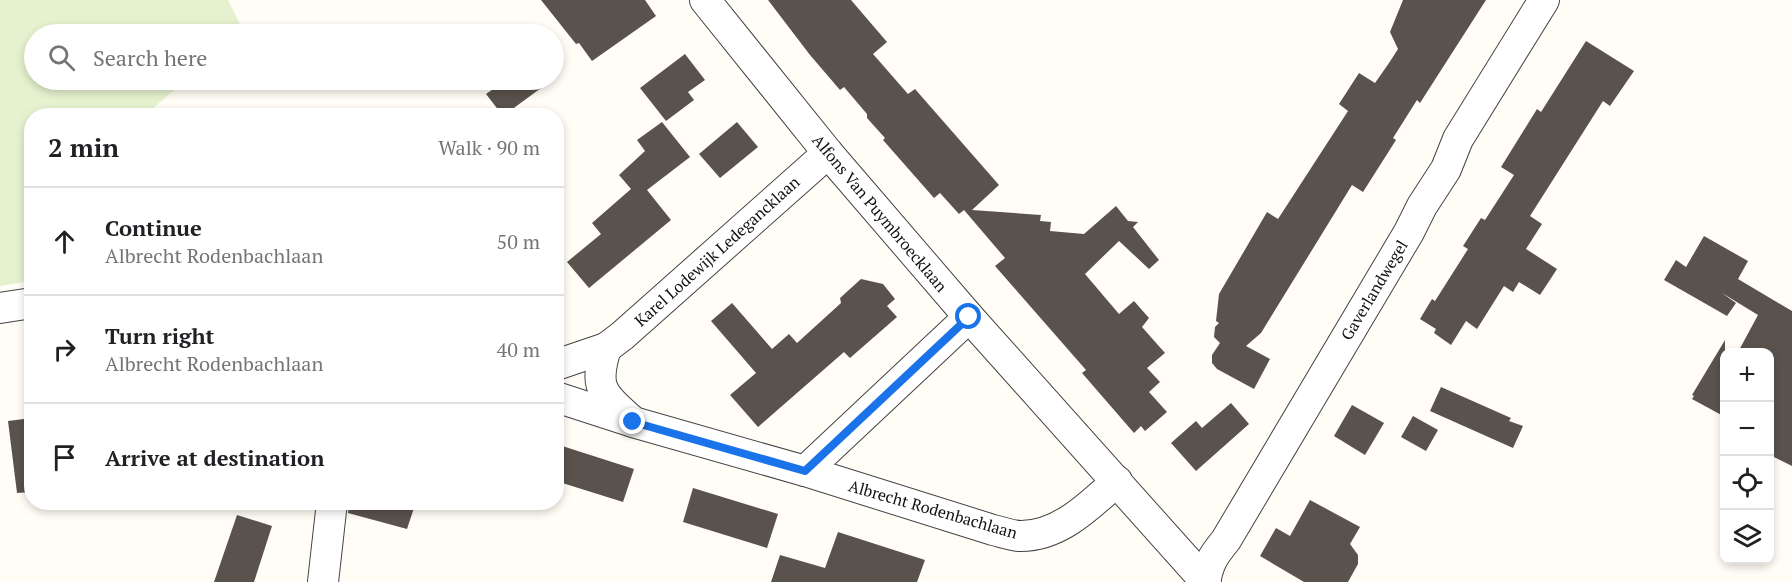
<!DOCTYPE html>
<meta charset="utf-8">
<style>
body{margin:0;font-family:"PT Serif",serif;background:#f2f2f2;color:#202124}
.controls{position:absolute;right:18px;bottom:18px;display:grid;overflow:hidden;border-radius:12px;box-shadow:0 3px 9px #0003}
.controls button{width:54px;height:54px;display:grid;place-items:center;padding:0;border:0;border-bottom:2px solid #e0e0e0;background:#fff;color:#202124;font:30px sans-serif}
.stop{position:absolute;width:18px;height:18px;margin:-14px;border:4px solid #1a73e8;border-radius:50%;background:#fff}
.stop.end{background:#1a73e8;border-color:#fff;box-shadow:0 2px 6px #0008}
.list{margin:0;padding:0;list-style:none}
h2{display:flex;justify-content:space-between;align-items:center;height:78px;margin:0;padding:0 24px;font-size:26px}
h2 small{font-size:20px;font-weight:400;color:#757577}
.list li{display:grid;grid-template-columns:39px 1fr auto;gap:18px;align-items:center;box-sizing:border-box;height:108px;padding:0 24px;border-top:2px solid #e0e0e0}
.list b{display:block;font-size:22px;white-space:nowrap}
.list p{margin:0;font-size:20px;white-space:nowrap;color:#757577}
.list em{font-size:20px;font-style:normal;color:#757577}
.icon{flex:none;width:33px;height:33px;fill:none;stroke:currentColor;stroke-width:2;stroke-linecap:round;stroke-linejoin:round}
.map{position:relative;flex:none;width:1792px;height:582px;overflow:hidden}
.search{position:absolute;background:#fff;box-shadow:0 3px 9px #0003;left:24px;top:24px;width:540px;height:66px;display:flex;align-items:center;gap:15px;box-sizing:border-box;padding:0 21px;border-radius:33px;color:#757577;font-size:22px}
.panel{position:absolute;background:#fff;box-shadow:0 3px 9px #0003;left:24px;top:108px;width:540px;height:402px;border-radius:24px}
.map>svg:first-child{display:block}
.pitch{fill:#e6f2cf}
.building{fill:#5a524d}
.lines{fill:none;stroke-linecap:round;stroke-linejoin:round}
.street-casing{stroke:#444;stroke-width:32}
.street{stroke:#fff;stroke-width:30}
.route{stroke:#1a73e8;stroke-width:8}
.labels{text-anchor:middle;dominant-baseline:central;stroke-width:6;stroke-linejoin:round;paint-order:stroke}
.street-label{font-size:16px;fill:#111;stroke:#fff}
</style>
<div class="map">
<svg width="1792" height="582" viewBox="0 0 1792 582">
<rect width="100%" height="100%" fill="#fffdf5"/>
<polygon class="pitch" points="0,0 228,0 243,30 238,34 34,34 34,80 186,80 145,115 32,116 31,281 0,286"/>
<g class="building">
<polygon points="541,0 645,0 656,16 592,61 579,43 576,44"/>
<polygon points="768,0 851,0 887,42 873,54 908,94 915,89 999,185 972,210 1041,215 1040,221 1051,222 1050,231 1084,234 1116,206 1128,221 1138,222 1133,227 1159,260 1149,269 1119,241 1085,274 1119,314 1134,301 1149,318 1142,327 1165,353 1147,368 1160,382 1149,392 1167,412 1145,431 1141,426 1134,433 1082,373 1086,370 995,266 1005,258 964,210 959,214 940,193 934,198 883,140 885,138 867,118 867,114 844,87 840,90 810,55"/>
<polygon points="1403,0 1486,0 1420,103 1417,100 1393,138 1396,140 1363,192 1352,185 1261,333 1246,346 1270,359 1254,389 1217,369 1212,363 1212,355 1220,343 1214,337 1215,327 1219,323 1216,321 1219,294 1267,212 1278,219 1348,111 1339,104 1359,73 1375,83 1389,63 1398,49 1390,32"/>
<polygon points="1586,41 1634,71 1610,106 1603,101 1530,216 1542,224 1526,249 1557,269 1540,295 1519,282 1513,292 1504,286 1477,329 1466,321 1451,345 1434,333 1436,329 1420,319 1432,299 1435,301 1468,249 1463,246 1481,218 1485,220 1514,175 1501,167 1537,109 1541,112"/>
<polygon points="685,54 705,80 688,92 694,100 666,121 640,88"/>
<polygon points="506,80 552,80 503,116 486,94"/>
<polygon points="662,122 690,157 647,190 671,220 589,288 567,262 601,234 592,223 631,189 619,175 645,151 637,140"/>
<polygon points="737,122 758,147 720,178 699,154"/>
<polygon points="1704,236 1748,261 1738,279 1792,311 1792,466 1770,455 1770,352 1738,352 1758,315 1722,293 1736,303 1727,316 1664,280 1676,260 1686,267"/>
<polygon points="861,279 883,284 895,299 887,306 897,317 850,358 844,352 758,427 730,395 756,373 711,321 732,303 772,349 789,334 797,343 841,303 840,298"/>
<polygon points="1725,340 1725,417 1692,399 1694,396 1692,395"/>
<polygon points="1441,387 1511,418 1509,421 1523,426 1513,448 1430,411"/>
<polygon points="1231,403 1249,424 1196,471 1171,443 1196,421 1202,428"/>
<polygon points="1352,405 1384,423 1365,455 1334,436"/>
<polygon points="1413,416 1438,430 1426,451 1401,437"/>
<polygon points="32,418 32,492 17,493 8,421"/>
<polygon points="556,444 634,469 623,502 556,481"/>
<polygon points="693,488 778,514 767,548 683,522"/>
<polygon points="1310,500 1360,527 1350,544 1358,555 1358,564 1348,582 1304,582 1260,556 1276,528 1290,536"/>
<polygon points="349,502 416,502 407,529 348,513"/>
<polygon points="237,515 272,526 254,582 214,582"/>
<polygon points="838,532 925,560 917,582 771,582 780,555 825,568"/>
</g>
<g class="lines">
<g class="street-casing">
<g id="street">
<polyline points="705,0 828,153 969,317 1206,582"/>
<polyline points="0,308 32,303"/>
<path d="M606,348C594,387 601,393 630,419"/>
<polyline points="556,365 606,348 622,336 828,153"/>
<path d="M556,397L633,422L805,471L993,530C1002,532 1012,536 1021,536C1060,536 1090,505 1117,481"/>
<polyline points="805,471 969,317"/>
<polyline points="323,582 332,502"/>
<path d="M1205,582C1209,562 1213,556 1226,540L1409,232L1422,206L1446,169L1458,139L1544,0"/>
</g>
</g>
<use href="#street" class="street"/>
</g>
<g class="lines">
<polyline class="route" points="633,422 805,471 969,317"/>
</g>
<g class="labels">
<g class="street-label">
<text transform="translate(880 213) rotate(50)">Alfons Van Puymbroecklaan</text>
<text transform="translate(717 251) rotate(-42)">Karel Lodewijk Ledegancklaan</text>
<text transform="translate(1374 290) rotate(-59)">Gaverlandwegel</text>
<text transform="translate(933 509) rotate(16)">Albrecht Rodenbachlaan</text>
</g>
</g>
</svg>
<div class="controls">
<button>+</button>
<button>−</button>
<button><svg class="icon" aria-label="locate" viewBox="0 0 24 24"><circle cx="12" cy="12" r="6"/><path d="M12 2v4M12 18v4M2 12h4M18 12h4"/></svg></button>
<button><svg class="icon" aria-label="layers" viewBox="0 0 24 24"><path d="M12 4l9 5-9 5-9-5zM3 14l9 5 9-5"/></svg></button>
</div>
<div class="stop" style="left:969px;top:317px"></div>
<div class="stop end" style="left:633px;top:422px"></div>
<div class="search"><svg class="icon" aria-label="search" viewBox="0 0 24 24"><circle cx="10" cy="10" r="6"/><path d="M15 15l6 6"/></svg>Search here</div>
<section class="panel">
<h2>2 min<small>Walk · 90 m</small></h2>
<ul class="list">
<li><svg class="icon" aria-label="ahead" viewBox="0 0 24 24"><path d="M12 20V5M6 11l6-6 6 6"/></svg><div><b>Continue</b><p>Albrecht Rodenbachlaan</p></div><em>50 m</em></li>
<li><svg class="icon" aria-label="right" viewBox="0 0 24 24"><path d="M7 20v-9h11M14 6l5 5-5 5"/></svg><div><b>Turn right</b><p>Albrecht Rodenbachlaan</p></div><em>40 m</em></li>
<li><svg class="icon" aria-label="arrive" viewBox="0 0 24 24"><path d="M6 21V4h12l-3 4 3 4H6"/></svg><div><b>Arrive at destination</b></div></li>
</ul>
</section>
</div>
